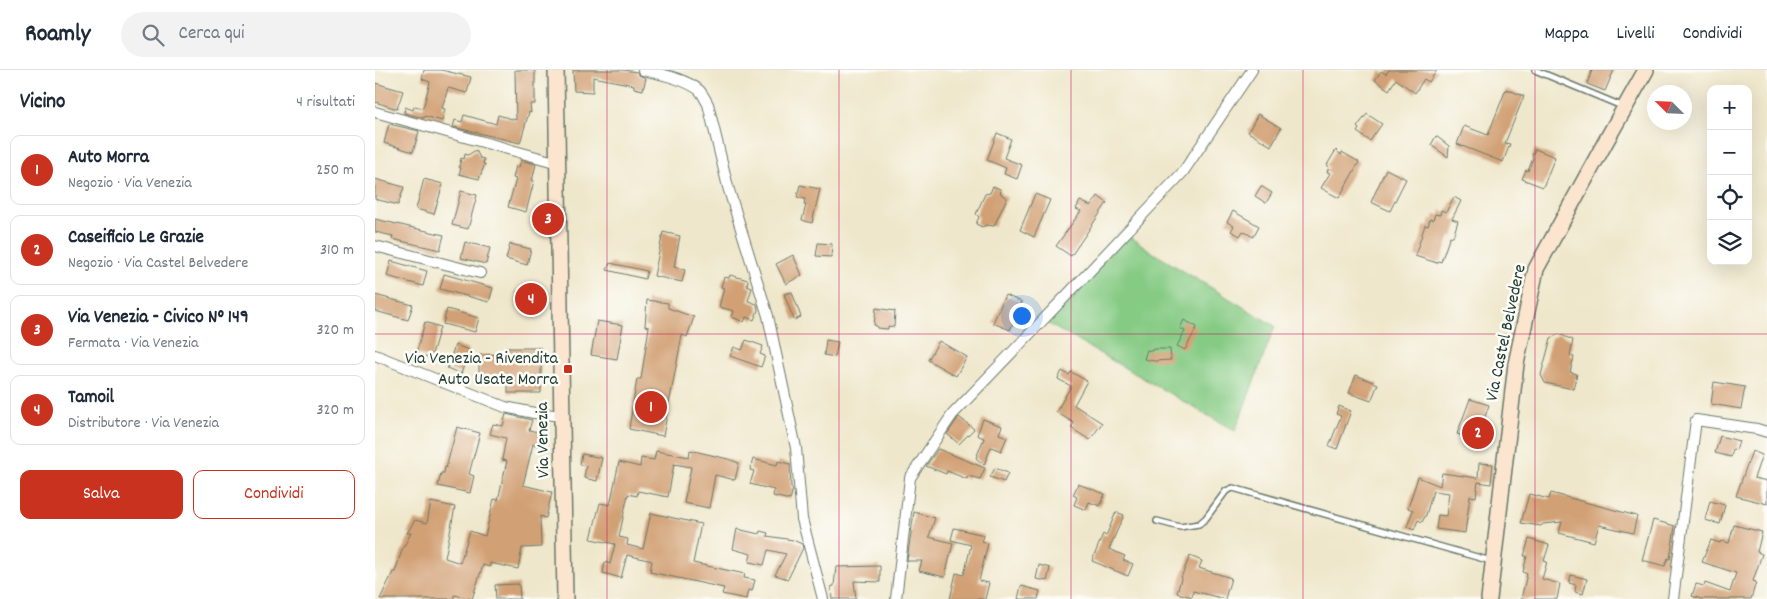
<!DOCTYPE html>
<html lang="it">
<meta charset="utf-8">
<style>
body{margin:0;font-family:Dekko,sans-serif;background:#f2f2f3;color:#1f2937}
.controls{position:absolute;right:15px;top:15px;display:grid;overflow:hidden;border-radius:10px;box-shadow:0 5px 20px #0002}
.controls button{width:45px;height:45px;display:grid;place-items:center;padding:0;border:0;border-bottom:1px solid #e0e1e3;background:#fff;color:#1f2937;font:25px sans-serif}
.compass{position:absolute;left:1272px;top:15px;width:45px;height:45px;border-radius:50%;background:#fff;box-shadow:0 5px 20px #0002;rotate:294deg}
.you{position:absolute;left:646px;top:245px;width:18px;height:18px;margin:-12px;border:4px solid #fff;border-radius:50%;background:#1a73e8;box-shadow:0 0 0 8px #1a73e833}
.badge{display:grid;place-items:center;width:32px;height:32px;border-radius:50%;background:#c8321e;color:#fff;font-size:16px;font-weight:700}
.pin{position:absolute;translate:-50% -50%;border:2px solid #fff;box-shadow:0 1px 5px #0006}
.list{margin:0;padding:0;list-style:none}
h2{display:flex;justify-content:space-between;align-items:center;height:65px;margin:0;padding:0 20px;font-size:21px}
h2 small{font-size:16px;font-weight:400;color:#747a83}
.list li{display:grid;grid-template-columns:32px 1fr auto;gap:15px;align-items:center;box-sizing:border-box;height:70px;margin:0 10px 10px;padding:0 10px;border:1px solid #e0e1e3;border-radius:10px}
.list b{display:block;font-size:19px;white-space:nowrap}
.list p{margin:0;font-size:16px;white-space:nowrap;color:#747a83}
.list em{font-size:16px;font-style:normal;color:#747a83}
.actions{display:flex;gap:10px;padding:15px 20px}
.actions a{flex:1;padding:11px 0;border:1px solid #c8321e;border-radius:10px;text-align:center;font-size:18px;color:#c8321e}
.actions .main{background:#c8321e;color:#fff}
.icon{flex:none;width:28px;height:28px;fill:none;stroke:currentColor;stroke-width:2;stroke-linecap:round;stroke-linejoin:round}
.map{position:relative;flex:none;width:1392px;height:529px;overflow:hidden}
header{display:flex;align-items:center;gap:30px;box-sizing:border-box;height:70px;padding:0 25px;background:#fff;border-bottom:1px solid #e0e1e3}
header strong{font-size:24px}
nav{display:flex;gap:28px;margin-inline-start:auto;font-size:18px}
.search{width:350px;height:45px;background:#f2f2f3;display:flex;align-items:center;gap:12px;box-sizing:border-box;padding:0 18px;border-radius:28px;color:#747a83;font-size:19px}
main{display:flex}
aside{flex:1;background:#fff}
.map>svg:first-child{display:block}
.green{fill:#86cb84;stroke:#52845c}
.building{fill:#d2a074}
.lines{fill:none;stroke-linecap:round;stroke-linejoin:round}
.lane-casing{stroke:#687869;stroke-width:8}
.street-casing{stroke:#687869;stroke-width:12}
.secondary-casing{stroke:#687869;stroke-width:18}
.lane{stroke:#fff;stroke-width:5}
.street{stroke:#fff;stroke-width:10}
.secondary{stroke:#fbe5cf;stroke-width:15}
.grid{fill:none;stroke:#c2185b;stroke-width:1;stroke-opacity:0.55}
.poi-dot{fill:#c8321e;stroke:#fdfcf7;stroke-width:2}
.labels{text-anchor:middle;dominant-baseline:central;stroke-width:5;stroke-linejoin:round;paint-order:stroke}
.street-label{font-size:18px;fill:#1f3d34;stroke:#fdfcf7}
.poi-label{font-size:18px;fill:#1f3d34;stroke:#fdfcf7;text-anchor:end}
</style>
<header>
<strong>Roamly</strong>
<div class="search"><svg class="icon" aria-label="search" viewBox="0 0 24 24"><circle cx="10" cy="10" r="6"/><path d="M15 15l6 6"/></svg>Cerca qui</div>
<nav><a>Mappa</a><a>Livelli</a><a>Condividi</a></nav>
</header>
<main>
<aside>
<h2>Vicino<small>4 risultati</small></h2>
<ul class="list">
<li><span class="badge">1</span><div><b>Auto Morra</b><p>Negozio · Via Venezia</p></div><em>250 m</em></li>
<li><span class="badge">2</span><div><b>Caseificio Le Grazie</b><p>Negozio · Via Castel Belvedere</p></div><em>310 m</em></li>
<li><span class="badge">3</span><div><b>Via Venezia - Civico N° 149</b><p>Fermata · Via Venezia</p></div><em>320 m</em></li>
<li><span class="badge">4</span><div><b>Tamoil</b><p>Distributore · Via Venezia</p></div><em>320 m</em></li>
</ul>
<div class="actions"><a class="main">Salva</a><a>Condividi</a></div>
</aside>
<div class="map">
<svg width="1392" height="529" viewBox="0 0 1392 529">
<rect width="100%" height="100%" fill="#fdfcf7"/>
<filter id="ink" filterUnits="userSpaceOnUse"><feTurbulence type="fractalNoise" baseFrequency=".02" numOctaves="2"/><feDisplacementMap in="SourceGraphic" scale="10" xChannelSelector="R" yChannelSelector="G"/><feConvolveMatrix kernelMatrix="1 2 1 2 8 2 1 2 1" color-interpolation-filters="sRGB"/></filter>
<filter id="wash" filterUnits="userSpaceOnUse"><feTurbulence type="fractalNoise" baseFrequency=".0096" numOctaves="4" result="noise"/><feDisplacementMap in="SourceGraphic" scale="20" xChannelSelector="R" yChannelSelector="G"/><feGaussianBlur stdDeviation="1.12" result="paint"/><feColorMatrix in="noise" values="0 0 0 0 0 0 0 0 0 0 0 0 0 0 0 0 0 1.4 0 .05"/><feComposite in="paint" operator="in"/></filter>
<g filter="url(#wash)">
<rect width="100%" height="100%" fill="#efe7cb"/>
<polygon class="green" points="753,165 780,184 900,256 860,361 670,252"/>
<g id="blocks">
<g class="building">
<polygon points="49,0 66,0 96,7 92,23 73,18 67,38 70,39 67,51 50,46 49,48 29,43 30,37 38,40 39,36 48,38 55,12 47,9"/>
<polygon points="140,0 160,0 160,34 155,34 156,43 154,42 145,73 78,57 80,50 87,52 89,45 121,54 123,45 141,50"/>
<polygon points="198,0 248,0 262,2 264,5 271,8 268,20 259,18 259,15 218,7 218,22 199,21"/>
<polygon points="1014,0 1062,0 1054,12 1049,9 1040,23 1021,9 1014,20 1000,10 1006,1 1011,4"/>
<polygon points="1217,0 1239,0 1230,21 1212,14"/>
<polygon points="0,13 28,21 22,39 0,32"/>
<polygon points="1131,19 1149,26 1130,73 1135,74 1128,92 1082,74 1089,56 1113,65"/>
<polygon points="883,44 906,58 896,76 873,62"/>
<polygon points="992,44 1007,54 995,71 982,62 984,59 982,57"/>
<polygon points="14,54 44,61 38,82 9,73"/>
<polygon points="622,63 636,69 629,88 647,95 642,109 629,104 631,98 612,90"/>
<polygon points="1061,66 1074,76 1073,87 1056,75"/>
<polygon points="1160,79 1180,87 1168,117 1147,109 1151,100 1153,101 1158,88 1157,86"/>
<polygon points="101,80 105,88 109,89 108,94 110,94 104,109 84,104 86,98 84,97 86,88 89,89 90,84 93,85"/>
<polygon points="961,80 966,85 967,82 984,92 964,128 946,118 955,103 952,102 954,97 952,95"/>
<polygon points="146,90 161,94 157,111 159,111 151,142 133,137 141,109 138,108 141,96 144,97"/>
<polygon points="1011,99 1031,109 1015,141 996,132"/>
<polygon points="0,109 29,117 23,135 0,129"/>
<polygon points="49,109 68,114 59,144 41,139"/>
<polygon points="425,115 445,119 437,153 427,150 431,135 429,135 430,129 422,127"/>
<polygon points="618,116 625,119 626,124 632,128 619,156 611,155 607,157 601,154 604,147 601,144 610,124 615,123"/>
<polygon points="886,116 897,123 891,133 880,126"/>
<polygon points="86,121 102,125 93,159 77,155"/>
<polygon points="660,124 675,130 659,167 645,160"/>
<polygon points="723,126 732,133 696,186 681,176 706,141 701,139 705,131 716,136"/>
<polygon points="1079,127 1086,131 1077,149 1083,151 1078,167 1075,166 1066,192 1063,191 1062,193 1040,186 1050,155 1053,156 1055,149 1058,150 1060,144 1065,145 1066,140 1071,142"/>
<polygon points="858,141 884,156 878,167 868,161 865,166 856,161 859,156 852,152"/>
<polygon points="0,149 69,165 65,180 17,169 18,166 0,162"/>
<polygon points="288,162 305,166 299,197 310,200 307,212 279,206"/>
<polygon points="90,172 115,178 111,194 86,188"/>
<polygon points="443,173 457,174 456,187 441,186"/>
<polygon points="135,174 156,179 152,195 131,189"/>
<polygon points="418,185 427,205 411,214 401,194"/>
<polygon points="16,191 52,201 48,216 12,206"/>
<polygon points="235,193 272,201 270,209 232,200"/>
<polygon points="69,204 118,218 114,232 65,219"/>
<polygon points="355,205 373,210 372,216 377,218 373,231 382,234 383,240 379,250 371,247 369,252 357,247 359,241 344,237 349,218 346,217 349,207 354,208"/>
<polygon points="142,221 165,222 165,234 142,234"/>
<polygon points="417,222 426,247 419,250 409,224"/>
<polygon points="0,225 38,235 33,250 0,241"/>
<polygon points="630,225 647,232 635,260 618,253"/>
<polygon points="272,230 293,233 293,238 319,247 312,267 307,265 288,366 254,359 262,309 266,309 274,257 270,256"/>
<polygon points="501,238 520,241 519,257 513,256 513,259 502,258 502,256 499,255"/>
<polygon points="72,239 104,248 100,262 68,254"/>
<polygon points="809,250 822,257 810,280 802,276 810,261 805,258"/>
<polygon points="222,251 248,255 242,289 216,285"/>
<polygon points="50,252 65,257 56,288 41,284"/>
<polygon points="1184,264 1198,270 1195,286 1199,287 1195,302 1202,304 1198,319 1170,313 1166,305 1176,268"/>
<polygon points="371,270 388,276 385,284 390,286 386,297 355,286 359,277 367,280"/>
<polygon points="451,270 463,272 460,287 449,285"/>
<polygon points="564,271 592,287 581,306 553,290"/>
<polygon points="80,275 94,280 86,304 72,298"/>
<polygon points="133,278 166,278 166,323 133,323 133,311 104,312 104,285 133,284"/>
<polygon points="778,279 795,279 796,290 779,291 769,289 772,280 777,281"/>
<polygon points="687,301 694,305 696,302 712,311 699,335 727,353 715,370 696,358 699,353 681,342 696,316 683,309"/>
<polygon points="981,305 1003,314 996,331 974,323"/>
<polygon points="1339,312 1370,317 1366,339 1336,334"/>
<polygon points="1095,329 1114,335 1103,368 1100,370 1082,364"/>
<polygon points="964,336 976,341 962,379 954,376 966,346 961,344"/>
<polygon points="131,344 157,350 154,360 172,364 169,377 158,374 148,415 177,422 171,448 165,446 166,477 147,478 143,499 115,493 115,497 108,495 97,529 79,525 79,529 5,529 18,502 20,502 27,480 36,463 32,463 40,450 52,453 56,432 80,437 70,488 85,493 95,461 110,466 119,429 123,430 132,391 127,390 131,368 115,364 118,354 128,356"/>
<polygon points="584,347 599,359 584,374 572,364"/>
<polygon points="608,349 627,356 624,364 632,367 626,381 616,377 609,395 601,388 609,368 602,365"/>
<polygon points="82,357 105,363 94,404 99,406 95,423 63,416 66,403 69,403 70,397 71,398"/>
<polygon points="1345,366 1364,371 1361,380 1358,379 1356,387 1340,383"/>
<polygon points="563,379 610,398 605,409 593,406 592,409 572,401 571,404 551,396"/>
<polygon points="315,380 353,389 364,393 360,410 340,405 334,438 309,433 316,397 299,394 293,427 263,421 262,426 253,424 244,467 253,469 252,475 268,479 276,443 326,454 318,493 370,504 369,508 380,510 377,521 373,520 371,529 347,524 349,518 275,502 277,491 252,485 246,508 228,503 230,492 235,494 240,474 216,469 225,433 235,435 244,392 265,397 266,388 279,390 281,381 314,387"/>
<polygon points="1377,381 1387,385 1379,408 1392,411 1392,434 1361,426"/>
<polygon points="207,384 227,388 222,411 209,408 211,396 205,394"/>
<polygon points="378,389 402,395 403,391 415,394 416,417 418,419 415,430 398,426 399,420 375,414 379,401 375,400"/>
<polygon points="1104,393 1118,394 1116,414 1103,412 1101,427 1095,426 1090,463 1061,459 1063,445 1071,446 1074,423 1058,421 1051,445 1047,452 1043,450 1039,460 1032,457 1038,440 1033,438 1043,407 1065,416 1067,403 1103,408"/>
<polygon points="620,398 633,403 629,412 615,407"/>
<polygon points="703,414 730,424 725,436 714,432 711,440 699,435 702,427 698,425"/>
<polygon points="1176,423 1262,446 1258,463 1224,455 1219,472 1184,463 1187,452 1168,454 1166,456 1146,453 1154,424 1174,429"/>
<polygon points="1335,431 1350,435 1345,454 1330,450"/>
<polygon points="539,442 560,448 554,467 578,473 570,507 544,501 547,491 532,491"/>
<polygon points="741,442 749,445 734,479 750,486 748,490 758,494 753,506 717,491 728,464 731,466"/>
<polygon points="1278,450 1300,456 1295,489 1293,488 1290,496 1267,490"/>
<polygon points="1359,455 1387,462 1382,482 1387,484 1378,511 1381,512 1376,529 1326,529 1317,526 1321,514 1329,516 1330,513 1355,522 1361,503 1327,492 1336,470 1345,473 1346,471 1354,473"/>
<polygon points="579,458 609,465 607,471 613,473 604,511 614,513 610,529 575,529 581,503 589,505 596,475 576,470"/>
<polygon points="362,459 384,464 385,461 393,463 392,466 418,470 427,474 428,478 413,509 400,505 411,484 393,480 389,495 374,492 376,484 358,479"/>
<polygon points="1154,469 1174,475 1169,491 1172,492 1167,509 1185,514 1182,529 1146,529 1152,504 1148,502 1152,486 1149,486"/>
<polygon points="815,486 827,491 824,498 856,508 850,529 818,521 817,527 802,523 807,505"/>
<polygon points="664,495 675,498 672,511 661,509"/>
<polygon points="505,496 505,512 479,511 481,529 457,529 456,517 459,516 461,497"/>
<polygon points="1196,505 1212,509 1208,524 1200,522 1201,515 1194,513"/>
<polygon points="144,514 145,529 121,529 120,515"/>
<polygon points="646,516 665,521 663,529 643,529"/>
</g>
</g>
</g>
<g filter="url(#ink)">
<use href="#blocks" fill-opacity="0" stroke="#687869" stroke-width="1"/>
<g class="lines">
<g class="lane-casing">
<g id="lane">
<polyline points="1160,0 1249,37"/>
<polyline points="782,451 805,457 824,454 831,448 851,421 858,418 1116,491"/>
</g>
</g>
<g class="street-casing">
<g id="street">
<path d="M268,0C284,3 312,10 324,20C328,24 330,29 333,34L353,117L393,246L421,378L427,449L448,529"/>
<polyline points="0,42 183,93"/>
<polyline points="0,176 105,203"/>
<polyline points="0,285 130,337 159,343 188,346"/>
<polyline points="521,529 535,408 577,345 713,203 808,102 877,0"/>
<polyline points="1298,529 1321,350 1382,359 1392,362"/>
</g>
</g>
<g class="secondary-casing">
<g id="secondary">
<polyline points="181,0 190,529"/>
<polyline points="1114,529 1141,294 1161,199 1231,71 1271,0"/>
</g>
</g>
<use href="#lane" class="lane"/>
<use href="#street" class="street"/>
<use href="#secondary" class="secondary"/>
</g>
</g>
<path class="grid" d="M232,0V529M464,0V529M696,0V529M928,0V529M1160,0V529M0,264H1392"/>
<rect class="poi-dot" x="188" y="294" width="10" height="10" rx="2.5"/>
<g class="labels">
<g class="street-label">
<text transform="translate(1132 263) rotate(-78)">Via Castel Belvedere</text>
<text transform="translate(169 370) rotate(-91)">Via Venezia</text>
</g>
<g class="poi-label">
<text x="183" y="289">Via Venezia - Rivendita<tspan x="183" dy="21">Auto Usate Morra</tspan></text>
</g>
</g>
</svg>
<div class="controls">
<button>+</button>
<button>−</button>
<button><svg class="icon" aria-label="locate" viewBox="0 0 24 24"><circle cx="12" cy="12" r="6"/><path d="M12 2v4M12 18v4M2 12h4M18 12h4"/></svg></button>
<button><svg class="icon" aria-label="layers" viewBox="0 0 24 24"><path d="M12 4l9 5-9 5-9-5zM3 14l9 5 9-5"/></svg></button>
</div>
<svg class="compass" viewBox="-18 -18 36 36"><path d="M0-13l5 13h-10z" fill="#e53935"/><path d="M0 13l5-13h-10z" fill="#747a83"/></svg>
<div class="you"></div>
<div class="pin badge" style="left:276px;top:337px">1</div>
<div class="pin badge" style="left:1103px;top:363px">2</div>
<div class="pin badge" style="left:173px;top:149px">3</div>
<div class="pin badge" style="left:156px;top:229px">4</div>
</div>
</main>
